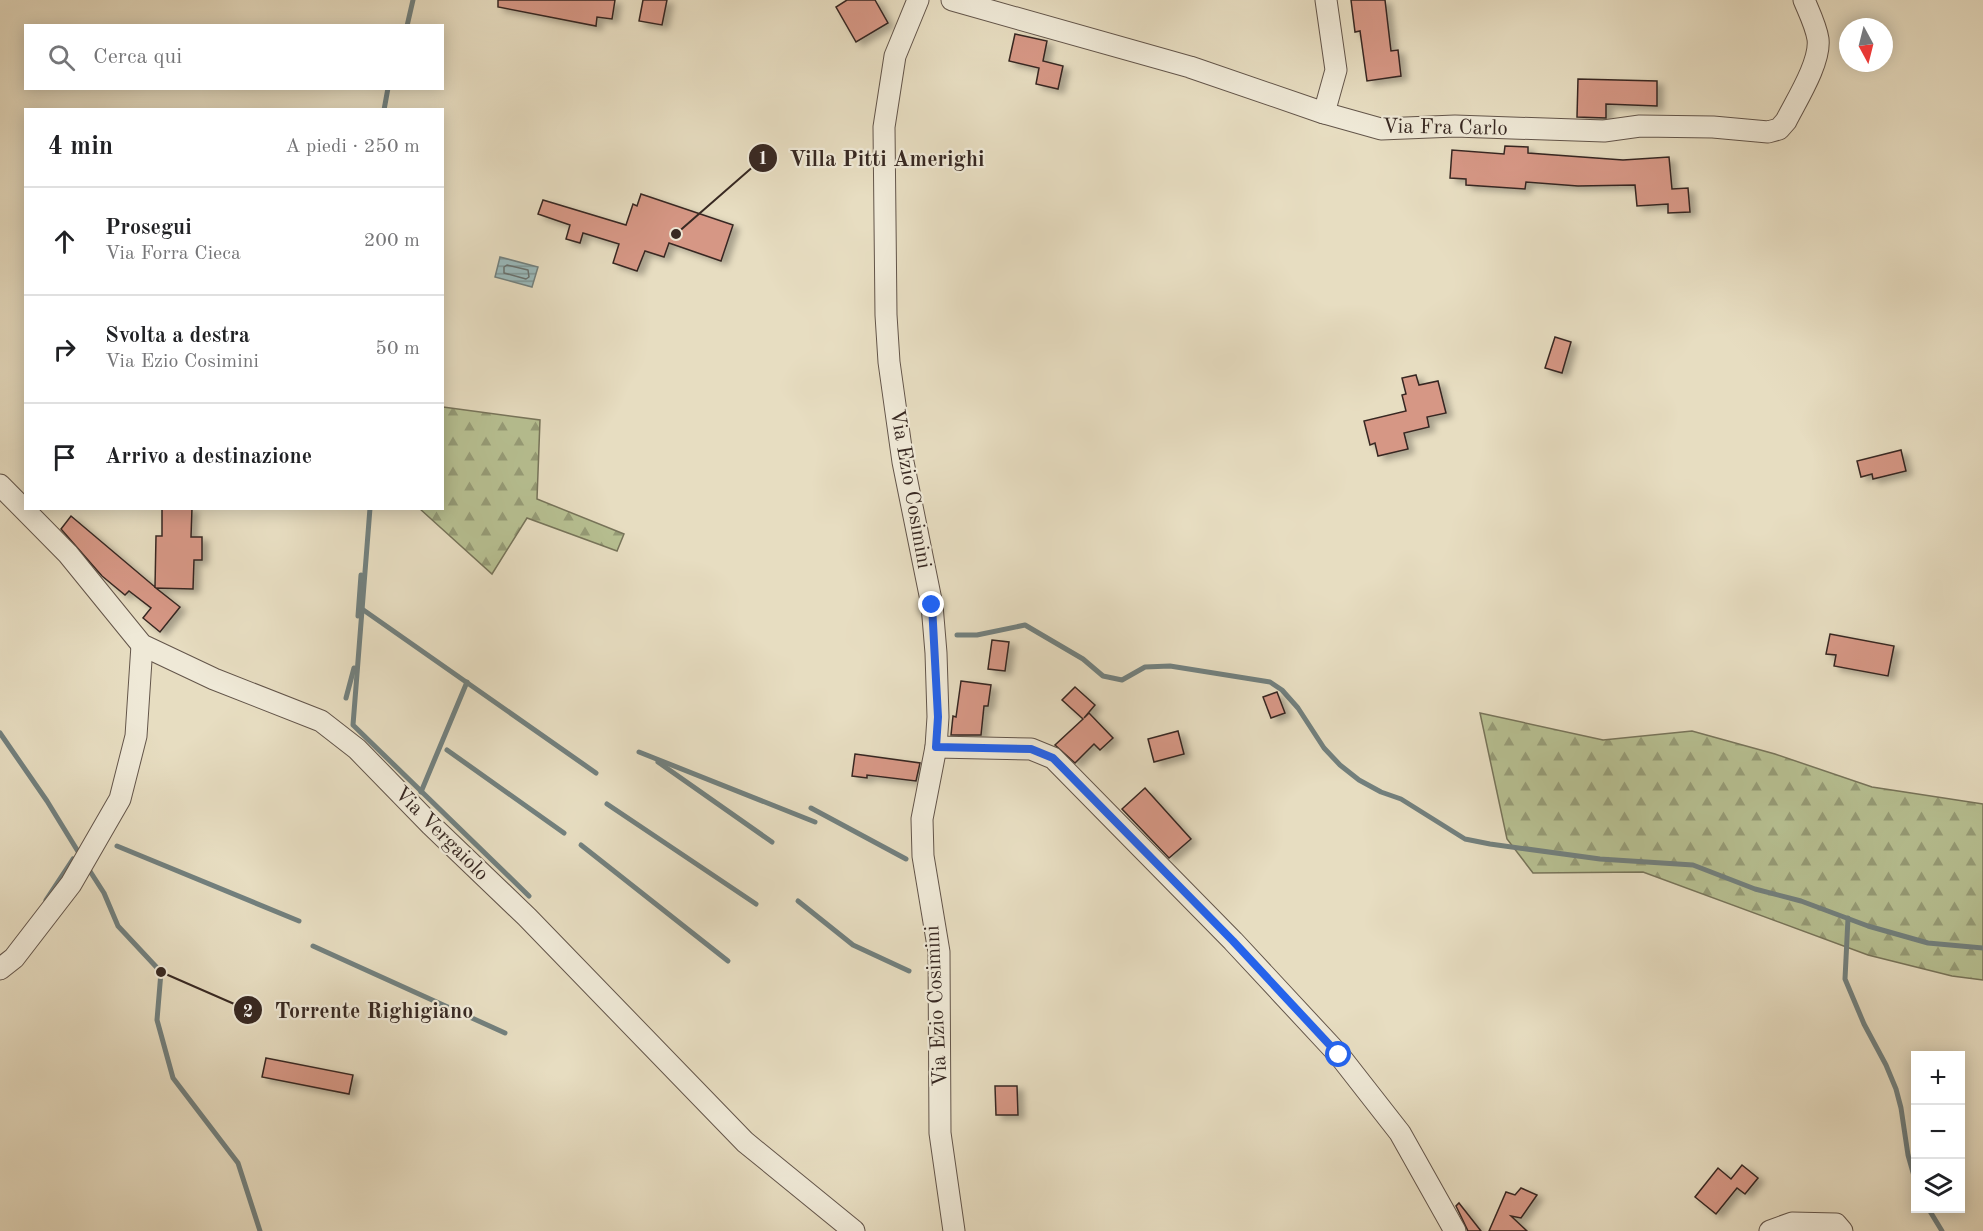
<!DOCTYPE html>
<html lang="it">
<meta charset="utf-8">
<style>
body{margin:0;font-family:"Old Standard TT",serif;background:#f2f2f2;color:#202124}
.controls{position:absolute;right:18px;bottom:18px;display:grid;overflow:hidden;border-radius:0px;box-shadow:0 3px 15px #0003}
.controls button{width:54px;height:54px;display:grid;place-items:center;padding:0;border:0;border-bottom:2px solid #e0e0e0;background:#fff;color:#202124;font:30px sans-serif}
.compass{position:absolute;left:1839px;top:18px;width:54px;height:54px;border-radius:50%;background:#fff;box-shadow:0 3px 15px #0003;rotate:173deg}
.stop{position:absolute;width:18px;height:18px;margin:-14px;border:4px solid #2563eb;border-radius:50%;background:#fff}
.stop.end{background:#2563eb;border-color:#fff;box-shadow:0 2px 6px #0008}
.list{margin:0;padding:0;list-style:none}
h2{display:flex;justify-content:space-between;align-items:center;height:78px;margin:0;padding:0 24px;font-size:26px}
h2 small{font-size:20px;font-weight:400;color:#757577}
.list li{display:grid;grid-template-columns:39px 1fr auto;gap:18px;align-items:center;box-sizing:border-box;height:108px;padding:0 24px;border-top:2px solid #e0e0e0}
.list b{display:block;font-size:22px;white-space:nowrap}
.list p{margin:0;font-size:20px;white-space:nowrap;color:#757577}
.list em{font-size:20px;font-style:normal;color:#757577}
.icon{flex:none;width:33px;height:33px;fill:none;stroke:currentColor;stroke-width:2;stroke-linecap:round;stroke-linejoin:round}
.map{position:relative;flex:none;width:1983px;height:1231px;overflow:hidden}
.search{position:absolute;background:#fff;box-shadow:0 3px 15px #0003;left:24px;top:24px;width:420px;height:66px;display:flex;align-items:center;gap:15px;box-sizing:border-box;padding:0 21px;border-radius:0px;color:#757577;font-size:22px}
.panel{position:absolute;background:#fff;box-shadow:0 3px 15px #0003;left:24px;top:108px;width:420px;height:402px;border-radius:0px}
.map>svg:first-child{display:block}
.forest{fill:url(#forest-firs);stroke:#77745a;stroke-width:1.5}
.water{fill:url(#water-rules);stroke:#72807e;stroke-width:1.5}
.lines{fill:none;stroke-linecap:round;stroke-linejoin:round}
.shore{stroke:#68716f;stroke-width:1.5}
.stream{stroke:#72807e;stroke-width:5}
.building{fill:#d69785;stroke:#372822;stroke-width:1.5;filter:url(#shadow)}
.minor-casing{stroke:#63554a;stroke-width:23}
.minor{stroke:#efe9d7;stroke-width:21}
.route{stroke:#2563eb;stroke-width:8}
.labels{text-anchor:middle;dominant-baseline:central;stroke-width:4.5;stroke-linejoin:round;paint-order:stroke}
.street-label{font-size:21px;fill:#372822;stroke:#efe9d7}
.leader{fill:none;stroke:#372822;stroke-width:2}
.callout-dot{fill:#372822;stroke:#efe9d7;stroke-width:2}
.mark-label{font-size:18px;text-anchor:middle;font-weight:bold;fill:#fff}
.callout-label{font-size:22px;text-anchor:middle;font-weight:bold;fill:#372822;stroke:#efe9d7;stroke-width:4.5;stroke-linejoin:round;paint-order:stroke}
</style>
<div class="map">
<svg width="1983" height="1231" viewBox="0 0 1983 1231">
<defs>
<pattern id="forest-firs" width="22" height="20" patternUnits="userSpaceOnUse" patternTransform="scale(1.5)"><rect width="22" height="20" fill="#b7c092"/><path d="M5 1l3.5 6h-7zM16 11l3.5 6h-7z" fill="#969c77"/></pattern>
<pattern id="water-rules" width="6" height="5" patternUnits="userSpaceOnUse" patternTransform="scale(1.5)"><rect width="6" height="5" fill="#9ababc"/><path d="M0 2.5h6" fill="none" stroke="#7e9798"/></pattern>
<filter id="shadow"><feDropShadow dx="6" dy="4" stdDeviation="3" flood-color="#0004"/></filter>
</defs>
<rect width="100%" height="100%" fill="#e7ddc1"/>
<filter id="stains"><feTurbulence type="fractalNoise" baseFrequency=".00333" numOctaves="4"/><feColorMatrix values="0 0 0 0 .2 0 0 0 0 .09 0 0 0 0 .02 0 0 0 .5 -.17"/></filter>
<radialGradient id="worn" r=".72"><stop offset=".6" stop-color="#630" stop-opacity="0"/><stop offset="1" stop-color="#630" stop-opacity=".3"/></radialGradient>
<g class="forest">
<polygon points="443,407 540,420 537,499 624,534 617,551 527,518 492,574 420,509 442,508"/>
<polygon points="1480,713 1603,740 1692,731 1775,754 1872,787 1983,804 1983,980 1952,976 1868,955 1643,872 1533,873 1507,839"/>
</g>
<polygon class="water" points="500,257 538,267 532,287 495,277"/>
<g class="lines">
<polygon class="shore" points="507,265 528,270 529,277 526,279 504,273 504,267"/>
<g class="stream">
<polyline points="407,26 413,0"/>
<polyline points="384,110 388,88"/>
<polyline points="370,508 353,725 529,896"/>
<polyline points="362,609 596,773"/>
<polyline points="358,616 361,575"/>
<polyline points="957,635 977,635 1025,625 1083,659 1103,676 1122,680 1145,667 1170,666 1270,682 1282,690 1298,708 1324,748 1340,765 1359,780 1381,792 1401,799 1465,839 1490,844 1600,859 1693,865 1755,889 1801,901 1868,926 1928,943 1983,948"/>
<polyline points="346,698 354,668"/>
<polyline points="0,733 47,801 82,858"/>
<polyline points="447,750 564,833"/>
<polyline points="639,752 815,822"/>
<polyline points="658,762 772,842"/>
<polyline points="421,792 467,682"/>
<polyline points="607,804 756,904"/>
<polyline points="811,808 906,859"/>
<polyline points="581,845 728,961"/>
<polyline points="117,846 299,921"/>
<polyline points="86,865 104,893 118,926 161,972 157,1020 173,1078 238,1163 260,1231"/>
<polyline points="46,900 73,859"/>
<polyline points="798,901 853,945 909,971"/>
<polyline points="1848,918 1845,979 1864,1024 1886,1065 1896,1089 1901,1108 1908,1155 1916,1183"/>
<polyline points="313,946 505,1033"/>
<polyline points="1928,1208 1942,1231"/>
</g>
</g>
<g class="building">
<polygon points="498,0 615,0 612,19 597,17 596,26 498,7"/>
<polygon points="643,0 667,0 662,25 639,21"/>
<polygon points="847,0 875,0 888,23 856,42 836,7"/>
<polygon points="1351,0 1385,0 1391,51 1398,50 1401,76 1367,81 1360,31 1355,32"/>
<polygon points="1015,34 1047,41 1043,61 1063,66 1058,89 1036,84 1039,68 1009,61"/>
<polygon points="1578,79 1657,81 1657,106 1606,104 1606,118 1577,117"/>
<polygon points="1505,146 1528,147 1528,153 1623,160 1669,157 1672,189 1688,188 1690,212 1668,213 1668,204 1637,206 1635,185 1578,186 1526,182 1525,189 1466,185 1466,179 1450,178 1452,150 1504,154"/>
<polygon points="641,194 733,225 721,261 669,243 664,257 645,251 637,271 613,263 619,244 583,233 580,243 566,239 570,225 538,214 543,200 626,225 633,204 637,206"/>
<polygon points="1555,337 1571,342 1562,373 1545,368"/>
<polygon points="1416,375 1419,385 1438,381 1446,413 1427,417 1429,427 1404,433 1408,449 1378,456 1375,443 1370,445 1364,421 1406,411 1402,395 1406,394 1402,378"/>
<polygon points="1901,450 1906,471 1873,479 1872,474 1861,477 1857,461"/>
<polygon points="162,508 192,508 191,537 202,537 202,560 194,560 193,589 156,588 180,607 160,632 143,618 151,608 129,591 125,595 102,576 61,529 71,516 155,587 156,536 162,536"/>
<polygon points="1830,634 1894,646 1888,676 1834,666 1836,655 1826,654"/>
<polygon points="992,640 1009,642 1005,671 988,669"/>
<polygon points="961,681 991,685 988,706 984,706 981,735 951,735 953,716 956,717"/>
<polygon points="1075,687 1095,705 1084,718 1089,713 1113,738 1100,750 1094,744 1075,763 1055,745 1083,719 1062,700"/>
<polygon points="1277,692 1285,713 1271,718 1263,697"/>
<polygon points="1178,731 1184,754 1154,762 1148,739"/>
<polygon points="855,754 920,763 916,781 867,775 867,778 852,776"/>
<polygon points="1145,788 1191,839 1169,858 1122,809"/>
<polygon points="266,1058 353,1075 349,1094 262,1077"/>
<polygon points="995,1086 1017,1086 1018,1115 996,1115"/>
<polygon points="1742,1165 1758,1178 1745,1194 1737,1188 1716,1214 1695,1197 1718,1168 1731,1179"/>
<polygon points="1521,1188 1537,1195 1521,1218 1511,1216 1527,1231 1489,1231 1506,1192 1515,1195"/>
<polygon points="1459,1203 1481,1231 1468,1231 1456,1206"/>
</g>
<g class="lines">
<g class="minor-casing">
<g id="minor">
<polyline points="918,0 895,56 884,127 886,315 889,362 903,462 932,605 936,653 938,717 936,747 922,819 923,856 939,952 940,1133 954,1231"/>
<path d="M952,0L1190,67L1324,113L1381,129L1455,126L1604,131L1640,126L1713,127L1768,132L1779,129L1786,121C1796,101 1821,62 1818,39C1816,26 1809,12 1804,0"/>
<polyline points="1324,113 1336,70 1326,0"/>
<polyline points="0,485 68,554 142,645 214,679 321,721 357,749 431,825 527,917 745,1142 854,1231"/>
<polyline points="936,747 1031,749 1053,758 1233,941 1339,1055 1400,1133 1455,1231"/>
<polyline points="0,969 14,958 71,884 120,799 136,736 142,645"/>
<polyline points="1770,1231 1792,1223 1836,1224 1842,1231"/>
</g>
</g>
<use href="#minor" class="minor"/>
</g>
<g class="lines">
<polyline class="route" points="932,605 938,717 936,747 1031,749 1053,758 1233,941 1339,1055"/>
</g>
<g class="labels">
<g class="street-label">
<text transform="translate(1445 128) rotate(1)">Via Fra Carlo</text>
<text transform="translate(910 489) rotate(80)">Via Ezio Cosimini</text>
<text transform="translate(441 834) rotate(45)">Via Vergaiolo</text>
<text transform="translate(937 1006) rotate(-93)">Via Ezio Cosimini</text>
</g>
</g>
<path class="leader" d="M676 234L763 158M161 972L248 1010"/>
<g class="callout-dot">
<circle cx="676" cy="234" r="6"/>
<circle cx="161" cy="972" r="6"/>
<circle cx="763" cy="158" r="15"/>
<circle cx="248" cy="1010" r="15"/>
</g>
<g class="mark-label">
<text x="763" y="164">1</text>
<text x="248" y="1017">2</text>
</g>
<g class="callout-label">
<text x="887" y="166">Villa Pitti Amerighi</text>
<text x="374" y="1018">Torrente Righigiano</text>
</g>
<rect width="100%" height="100%" filter="url(#stains)"/>
<rect width="100%" height="100%" fill="url(#worn)"/>
</svg>
<div class="controls">
<button>+</button>
<button>−</button>
<button><svg class="icon" aria-label="layers" viewBox="0 0 24 24"><path d="M12 4l9 5-9 5-9-5zM3 14l9 5 9-5"/></svg></button>
</div>
<svg class="compass" viewBox="-18 -18 36 36"><path d="M0-13l5 13h-10z" fill="#e53935"/><path d="M0 13l5-13h-10z" fill="#757577"/></svg>
<div class="stop" style="left:1339px;top:1055px"></div>
<div class="stop end" style="left:932px;top:605px"></div>
<div class="search"><svg class="icon" aria-label="search" viewBox="0 0 24 24"><circle cx="10" cy="10" r="6"/><path d="M15 15l6 6"/></svg>Cerca qui</div>
<section class="panel">
<h2>4 min<small>A piedi · 250 m</small></h2>
<ul class="list">
<li><svg class="icon" aria-label="ahead" viewBox="0 0 24 24"><path d="M12 20V5M6 11l6-6 6 6"/></svg><div><b>Prosegui</b><p>Via Forra Cieca</p></div><em>200 m</em></li>
<li><svg class="icon" aria-label="right" viewBox="0 0 24 24"><path d="M7 20v-9h11M14 6l5 5-5 5"/></svg><div><b>Svolta a destra</b><p>Via Ezio Cosimini</p></div><em>50 m</em></li>
<li><svg class="icon" aria-label="arrive" viewBox="0 0 24 24"><path d="M6 21V4h12l-3 4 3 4H6"/></svg><div><b>Arrivo a destinazione</b></div></li>
</ul>
</section>
</div>
